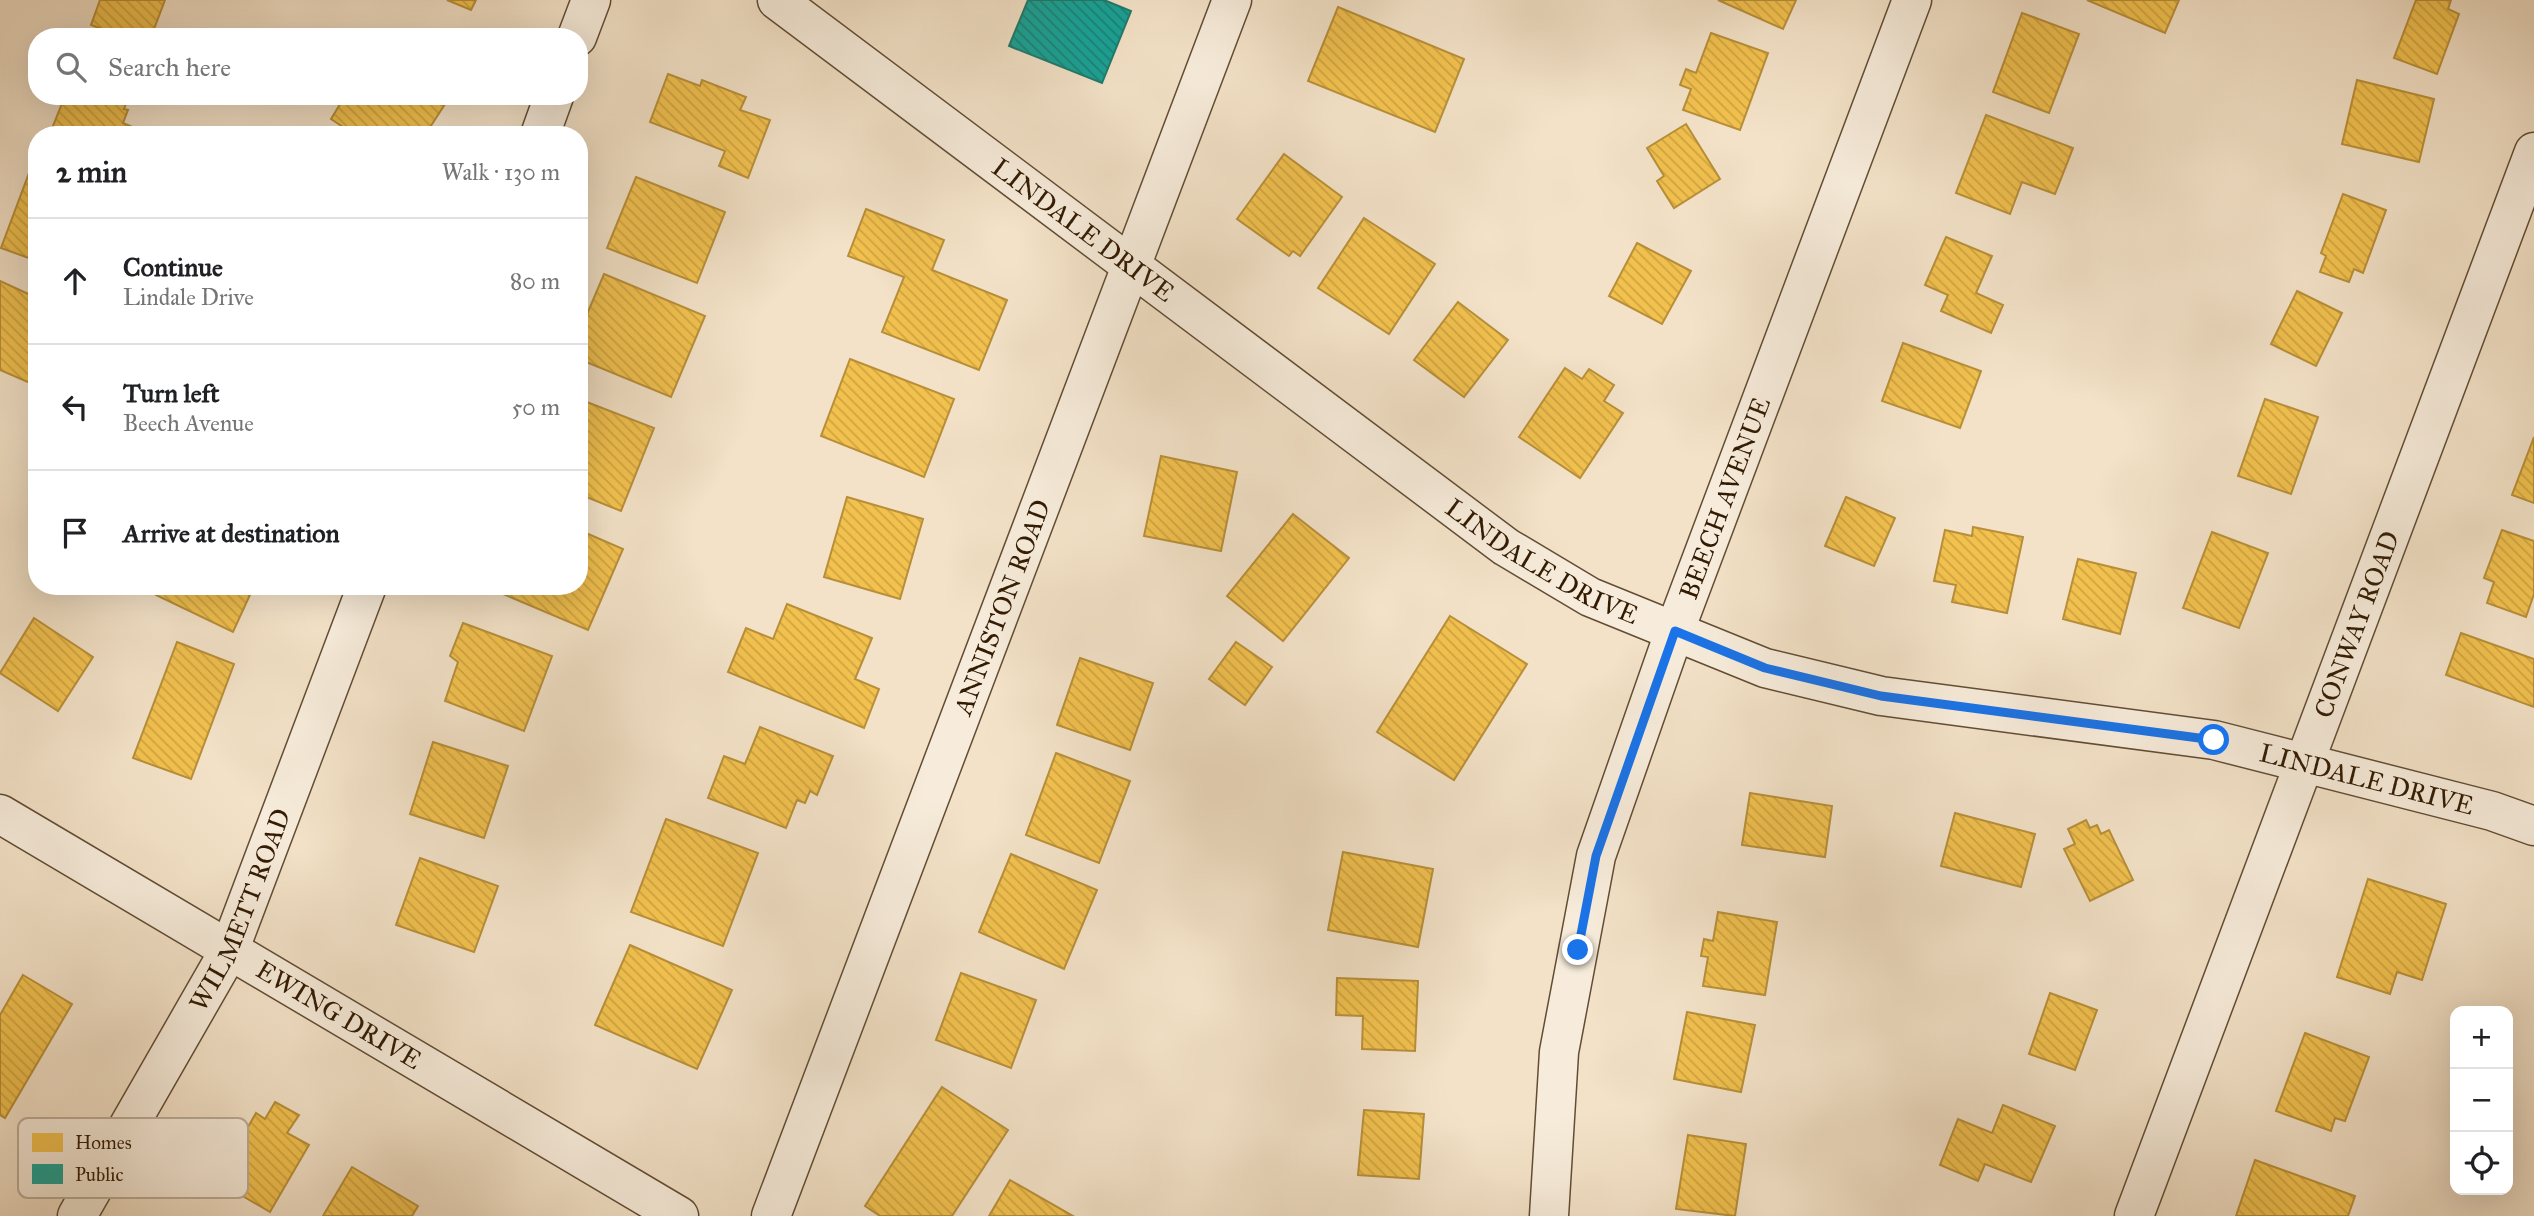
<!DOCTYPE html>
<meta charset="utf-8">
<style>
body{margin:0;font-family:"IM FELL Great Primer",serif;background:#f2f2f2;color:#202124}
.controls{position:absolute;right:21px;bottom:21px;display:grid;overflow:hidden;border-radius:14px;box-shadow:0 7px 28px #0002}
.controls button{width:63px;height:63px;display:grid;place-items:center;padding:0;border:0;border-bottom:2px solid #e0e0e0;background:#fff;color:#202124;font:35px sans-serif}
.stop{position:absolute;width:21px;height:21px;margin:-16px;border:5px solid #1a73e8;border-radius:50%;background:#fff}
.stop.end{background:#1a73e8;border-color:#fff;box-shadow:0 2px 7px #0008}
.list{margin:0;padding:0;list-style:none}
h2{display:flex;justify-content:space-between;align-items:center;height:91px;margin:0;padding:0 28px;font-size:30px}
h2 small{font-size:23px;font-weight:400;color:#757577}
.list li{display:grid;grid-template-columns:46px 1fr auto;gap:21px;align-items:center;box-sizing:border-box;height:126px;padding:0 28px;border-top:2px solid #e0e0e0}
.list b{display:block;font-size:26px;white-space:nowrap}
.list p{margin:0;font-size:23px;white-space:nowrap;color:#757577}
.list em{font-size:23px;font-style:normal;color:#757577}
.icon{flex:none;width:38px;height:38px;fill:none;stroke:currentColor;stroke-width:2;stroke-linecap:round;stroke-linejoin:round}
.map{position:relative;flex:none;width:2534px;height:1216px;overflow:hidden}
.search{position:absolute;background:#fff;box-shadow:0 7px 28px #0002;left:28px;top:28px;width:560px;height:77px;display:flex;align-items:center;gap:18px;box-sizing:border-box;padding:0 24px;border-radius:28px;color:#757577;font-size:26px}
.panel{position:absolute;background:#fff;box-shadow:0 7px 28px #0002;left:28px;top:126px;width:560px;height:469px;border-radius:28px}
.map>svg:first-child{display:block}
.homes{fill:url(#homes-back-hatch);stroke:#b88f38;stroke-width:2}
.public{fill:url(#public-back-hatch);stroke:#1f7a6b;stroke-width:2}
.lines{fill:none;stroke-linecap:round;stroke-linejoin:round}
.minor-casing{stroke:#624d34;stroke-width:41}
.minor{stroke:#f7ecdb;stroke-width:38}
.route{stroke:#1a73e8;stroke-width:9}
.labels{text-anchor:middle;dominant-baseline:central;stroke-width:7;stroke-linejoin:round;paint-order:stroke}
.street-label{font-size:26px;fill:#321b03;stroke:#f7ecdb}
.key{fill:#f7ecdb;stroke:#bcad9a;stroke-width:2}
.key-label{font-size:19px;fill:#321b03}
</style>
<div class="map">
<svg width="2534" height="1216" viewBox="0 0 2534 1216">
<defs>
<pattern id="homes-back-hatch" width="6" height="6" patternUnits="userSpaceOnUse" patternTransform="scale(1.75)"><rect width="6" height="6" fill="#f2c14e"/><path d="M-1 5l2 2M0 0l6 6M5-1l2 2" fill="none" stroke="#d0a542"/></pattern>
<pattern id="public-back-hatch" width="6" height="6" patternUnits="userSpaceOnUse" patternTransform="scale(1.75)"><rect width="6" height="6" fill="#17a398"/><path d="M-1 5l2 2M0 0l6 6M5-1l2 2" fill="none" stroke="#15847a"/></pattern>
</defs>
<rect width="100%" height="100%" fill="#f3e2c8"/>
<filter id="stains"><feTurbulence type="fractalNoise" baseFrequency=".00286" numOctaves="4"/><feColorMatrix values="0 0 0 0 .2 0 0 0 0 .09 0 0 0 0 .02 0 0 0 .5 -.17"/></filter>
<radialGradient id="worn" r=".72"><stop offset=".6" stop-color="#630" stop-opacity="0"/><stop offset="1" stop-color="#630" stop-opacity=".3"/></radialGradient>
<g class="homes">
<polygon points="100,0 165,0 151,37 122,37 91,25"/>
<polygon points="447,0 476,0 471,10"/>
<polygon points="1718,0 1796,0 1783,29"/>
<polygon points="2087,0 2179,0 2165,33"/>
<polygon points="2416,0 2451,0 2448,9 2459,14 2437,74 2394,58"/>
<polygon points="1338,7 1464,59 1435,132 1308,81"/>
<polygon points="2022,13 2079,34 2049,113 1993,92"/>
<polygon points="1711,33 1768,53 1740,130 1683,110 1691,89 1680,85 1686,69 1696,73"/>
<polygon points="668,74 700,86 702,80 746,97 740,110 770,120 748,178 719,166 725,151 650,122"/>
<polygon points="2357,80 2434,99 2419,162 2342,144"/>
<polygon points="65,96 129,96 124,109 128,110 123,123 142,131 141,135 60,135 51,131"/>
<polygon points="345,96 440,96 447,101 425,135 355,135 331,119"/>
<polygon points="1986,115 2073,148 2055,194 2022,182 2010,214 1956,193"/>
<polygon points="1686,124 1720,179 1674,208 1657,181 1664,176 1647,148"/>
<polygon points="1284,154 1342,197 1300,256 1293,251 1289,256 1237,219"/>
<polygon points="29,173 37,176 37,261 1,248"/>
<polygon points="636,177 725,212 697,283 607,248"/>
<polygon points="2343,194 2386,210 2363,273 2354,269 2349,282 2320,272 2326,256 2321,253"/>
<polygon points="866,209 944,240 932,270 1007,300 979,370 882,332 904,277 848,256"/>
<polygon points="1364,218 1435,264 1389,334 1318,288"/>
<polygon points="1946,237 1992,256 1976,293 2003,305 1991,333 1941,311 1948,295 1925,285"/>
<polygon points="1637,243 1691,271 1662,324 1609,296"/>
<polygon points="604,274 705,316 671,397 579,359 579,333"/>
<polygon points="0,281 37,298 37,386 0,370"/>
<polygon points="2297,291 2342,313 2316,366 2271,344"/>
<polygon points="1458,302 1508,340 1464,397 1414,360"/>
<polygon points="1903,343 1981,371 1960,428 1882,401"/>
<polygon points="850,359 954,399 924,477 821,436"/>
<polygon points="1565,368 1582,379 1589,369 1614,385 1604,401 1623,413 1580,478 1519,437"/>
<polygon points="579,399 654,428 621,511 579,494"/>
<polygon points="2265,399 2318,417 2291,494 2238,476"/>
<polygon points="2534,437 2534,503 2512,495"/>
<polygon points="1161,456 1237,472 1221,551 1144,536"/>
<polygon points="847,497 923,519 900,599 824,577"/>
<polygon points="1846,497 1895,518 1874,566 1825,546"/>
<polygon points="1293,514 1349,558 1283,641 1227,596"/>
<polygon points="1973,527 2023,537 2007,613 1952,602 1956,585 1934,581 1945,530 1972,536"/>
<polygon points="579,530 623,549 588,630 484,586 579,586"/>
<polygon points="2502,530 2534,541 2534,594 2526,617 2487,603 2494,582 2484,578"/>
<polygon points="2212,532 2268,553 2239,628 2183,608"/>
<polygon points="2078,559 2136,573 2120,634 2063,619"/>
<polygon points="160,586 254,586 233,632 156,595"/>
<polygon points="787,604 872,638 855,679 879,689 864,728 728,672 746,628 773,639"/>
<polygon points="1450,616 1527,664 1454,780 1377,732"/>
<polygon points="34,618 93,657 58,711 0,673"/>
<polygon points="463,623 552,656 524,731 445,701 458,662 450,656"/>
<polygon points="2461,633 2534,659 2534,707 2446,675"/>
<polygon points="177,642 234,664 191,779 133,758"/>
<polygon points="1236,642 1272,667 1245,705 1209,679"/>
<polygon points="1080,658 1153,683 1130,750 1057,725"/>
<polygon points="760,727 833,756 817,795 810,791 805,803 797,800 786,828 708,798 724,756 745,764"/>
<polygon points="433,742 508,766 484,838 410,814"/>
<polygon points="1056,753 1130,781 1099,863 1026,835"/>
<polygon points="1750,793 1832,806 1825,857 1742,845"/>
<polygon points="1955,813 2035,834 2021,887 1941,866"/>
<polygon points="666,819 758,853 723,946 631,912"/>
<polygon points="2086,820 2090,828 2097,825 2101,834 2109,830 2133,880 2090,901 2064,849 2075,844 2068,829"/>
<polygon points="1343,852 1433,869 1418,947 1328,930"/>
<polygon points="1011,854 1097,890 1064,969 979,932"/>
<polygon points="420,858 498,886 474,952 396,925"/>
<polygon points="2368,879 2446,904 2422,980 2397,972 2390,994 2337,977"/>
<polygon points="1718,912 1777,922 1765,995 1703,986 1708,957 1701,956 1704,939 1713,941"/>
<polygon points="630,945 732,990 697,1069 595,1025"/>
<polygon points="961,973 1036,1000 1011,1068 936,1040"/>
<polygon points="23,975 72,1004 5,1118 0,1115 0,1015"/>
<polygon points="1337,978 1418,981 1415,1051 1362,1049 1363,1016 1336,1015"/>
<polygon points="2050,993 2097,1010 2075,1070 2029,1054"/>
<polygon points="1687,1012 1755,1025 1741,1092 1674,1079"/>
<polygon points="2305,1033 2369,1057 2345,1121 2335,1118 2331,1131 2276,1111"/>
<polygon points="942,1087 1008,1130 952,1216 880,1216 865,1206"/>
<polygon points="275,1102 299,1115 287,1133 309,1145 270,1212 222,1184 245,1143 240,1141 256,1113 265,1119"/>
<polygon points="2003,1105 2055,1126 2031,1182 1985,1164 1978,1181 1940,1165 1958,1119 1992,1133"/>
<polygon points="1364,1110 1424,1114 1419,1179 1358,1175"/>
<polygon points="1688,1135 1746,1144 1735,1216 1676,1209"/>
<polygon points="2255,1160 2355,1196 2348,1216 2236,1216"/>
<polygon points="352,1167 418,1206 412,1216 323,1216"/>
<polygon points="1010,1180 1073,1216 989,1216"/>
</g>
<polygon class="public" points="1028,0 1104,0 1131,11 1102,83 1009,46"/>
<g class="lines">
<g class="minor-casing">
<g id="minor">
<path id="s1" d="M777,0L1506,547L1590,597L1765,668L1881,696L2214,740L2492,811L2534,826"/>
<polyline points="577,37 591,0"/>
<polyline points="540,135 554,96"/>
<path id="s2" d="M0,814L679,1216"/>
<path id="s3" d="M77,1216L229,951L367,586"/>
<path id="s4" d="M771,1216L1232,0"/>
<path id="s5" d="M1549,1216L1559,1052L1596,856L1675,630L1912,0"/>
<path id="s6" d="M2134,1216L2534,152"/>
</g>
</g>
<use href="#minor" class="minor"/>
</g>
<g class="lines">
<polyline class="route" points="1578,950 1596,856 1675,631 1765,668 1881,696 2214,740"/>
</g>
<g class="labels">
<g class="street-label">
<text stroke="none"><textPath href="#s1" startOffset="383">LINDALE DRIVE</textPath></text>
<text stroke="none"><textPath href="#s5" startOffset="744">BEECH AVENUE</textPath></text>
<text stroke="none"><textPath href="#s1" startOffset="950">LINDALE DRIVE</textPath></text>
<text stroke="none"><textPath href="#s4" startOffset="651">ANNISTON ROAD</textPath></text>
<text stroke="none"><textPath href="#s6" startOffset="632">CONWAY ROAD</textPath></text>
<text stroke="none"><textPath href="#s1" startOffset="1811">LINDALE DRIVE</textPath></text>
<text stroke="none"><textPath href="#s3" startOffset="348">WILMETT ROAD</textPath></text>
<text stroke="none"><textPath href="#s2" startOffset="394">EWING DRIVE</textPath></text>
</g>
</g>
<rect x="18" y="1118" width="230" height="80" rx="10" class="key"/>
<rect x="32" y="1133" width="31" height="19" fill="#f2c14e"/>
<rect x="32" y="1164" width="31" height="20" fill="#17a398"/>
<g class="key-label">
<text x="75" y="1149">Homes</text>
<text x="75" y="1181">Public</text>
</g>
<rect width="100%" height="100%" filter="url(#stains)"/>
<rect width="100%" height="100%" fill="url(#worn)"/>
</svg>
<div class="controls">
<button>+</button>
<button>−</button>
<button><svg class="icon" aria-label="locate" viewBox="0 0 24 24"><circle cx="12" cy="12" r="6"/><path d="M12 2v4M12 18v4M2 12h4M18 12h4"/></svg></button>
</div>
<div class="stop" style="left:2214px;top:740px"></div>
<div class="stop end" style="left:1578px;top:950px"></div>
<div class="search"><svg class="icon" aria-label="search" viewBox="0 0 24 24"><circle cx="10" cy="10" r="6"/><path d="M15 15l6 6"/></svg>Search here</div>
<section class="panel">
<h2>2 min<small>Walk · 130 m</small></h2>
<ul class="list">
<li><svg class="icon" aria-label="ahead" viewBox="0 0 24 24"><path d="M12 20V5M6 11l6-6 6 6"/></svg><div><b>Continue</b><p>Lindale Drive</p></div><em>80 m</em></li>
<li><svg class="icon" aria-label="left" viewBox="0 0 24 24"><path d="M17 20v-9H6M10 6l-5 5 5 5"/></svg><div><b>Turn left</b><p>Beech Avenue</p></div><em>50 m</em></li>
<li><svg class="icon" aria-label="arrive" viewBox="0 0 24 24"><path d="M6 21V4h12l-3 4 3 4H6"/></svg><div><b>Arrive at destination</b></div></li>
</ul>
</section>
</div>
